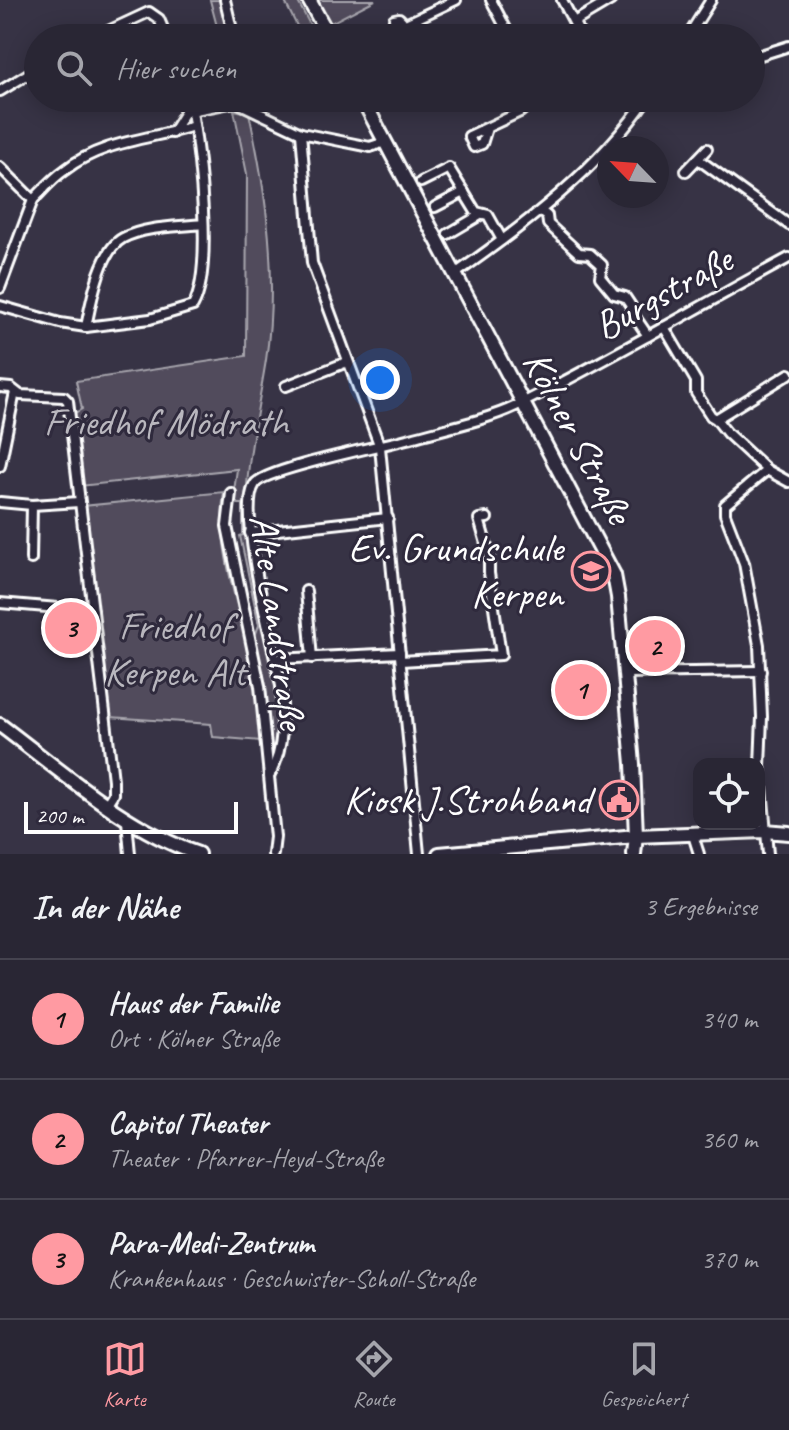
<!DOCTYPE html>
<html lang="de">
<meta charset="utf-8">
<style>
body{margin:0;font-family:Caveat,sans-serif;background:#312e3c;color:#f1f3f6}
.controls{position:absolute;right:24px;bottom:24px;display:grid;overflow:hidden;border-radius:16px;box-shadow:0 4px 20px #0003}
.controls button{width:72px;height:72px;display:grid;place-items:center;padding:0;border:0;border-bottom:2px solid #45434f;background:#292634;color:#f1f3f6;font:40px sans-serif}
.compass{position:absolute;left:597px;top:136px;width:72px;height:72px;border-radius:50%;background:#292634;box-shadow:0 4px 20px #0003;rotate:295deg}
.scale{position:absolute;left:24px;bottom:20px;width:214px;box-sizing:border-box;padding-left:8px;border:4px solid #fff;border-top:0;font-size:22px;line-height:28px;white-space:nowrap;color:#fff;-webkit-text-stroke:6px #2f2a3d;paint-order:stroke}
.you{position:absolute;left:380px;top:380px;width:28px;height:28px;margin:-20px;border:6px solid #fff;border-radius:50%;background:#1a73e8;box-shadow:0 0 0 12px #1a73e833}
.badge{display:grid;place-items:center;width:52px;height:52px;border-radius:50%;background:#ff9aa2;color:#111;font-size:26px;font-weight:700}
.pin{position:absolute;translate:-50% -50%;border:4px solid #fff;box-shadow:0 2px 8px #0006}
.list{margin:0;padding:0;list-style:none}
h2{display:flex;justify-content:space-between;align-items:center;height:104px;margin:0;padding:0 32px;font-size:34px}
h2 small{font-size:26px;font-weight:400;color:#a5a5ac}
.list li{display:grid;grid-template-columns:52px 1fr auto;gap:24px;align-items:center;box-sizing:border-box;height:120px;padding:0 32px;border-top:2px solid #45434f}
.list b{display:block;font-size:30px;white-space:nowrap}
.list p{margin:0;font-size:26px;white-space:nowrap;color:#a5a5ac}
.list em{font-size:26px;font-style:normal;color:#a5a5ac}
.icon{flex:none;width:44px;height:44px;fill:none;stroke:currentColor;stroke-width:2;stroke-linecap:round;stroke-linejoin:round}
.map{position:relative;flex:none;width:789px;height:854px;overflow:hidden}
.search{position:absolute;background:#292634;box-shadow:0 4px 20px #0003;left:24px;right:24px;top:24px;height:88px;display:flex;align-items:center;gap:20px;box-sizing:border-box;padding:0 28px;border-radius:44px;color:#a5a5ac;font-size:30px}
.sheet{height:464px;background:#292634}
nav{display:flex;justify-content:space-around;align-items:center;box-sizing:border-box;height:112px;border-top:2px solid #45434f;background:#292634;font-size:22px;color:#a5a5ac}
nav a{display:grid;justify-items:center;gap:4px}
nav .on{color:#ff9aa2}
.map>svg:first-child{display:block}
.green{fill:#514c5c;stroke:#a8a6ae;stroke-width:2}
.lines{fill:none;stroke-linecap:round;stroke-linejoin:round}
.street-casing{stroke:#fff;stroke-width:14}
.secondary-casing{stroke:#fff;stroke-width:18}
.street{stroke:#2f2a3d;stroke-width:8}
.secondary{stroke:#2f2a3d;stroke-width:12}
.labels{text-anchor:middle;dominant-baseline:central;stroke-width:6;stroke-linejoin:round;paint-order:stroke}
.street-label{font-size:40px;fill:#fff;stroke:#2f2a3d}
.park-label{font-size:40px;fill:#b9b7be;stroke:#2f2a3d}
.poi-label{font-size:40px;fill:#fff;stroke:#2f2a3d;text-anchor:end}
</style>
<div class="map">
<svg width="789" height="854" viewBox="0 0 789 854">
<rect width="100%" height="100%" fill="#373345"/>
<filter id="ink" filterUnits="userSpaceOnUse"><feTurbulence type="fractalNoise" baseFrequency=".0125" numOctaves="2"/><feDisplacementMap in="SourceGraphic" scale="16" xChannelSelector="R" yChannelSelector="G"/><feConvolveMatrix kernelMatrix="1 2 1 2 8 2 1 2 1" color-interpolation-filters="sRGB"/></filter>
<g filter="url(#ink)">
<g class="green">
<polygon points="210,0 224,0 232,38 220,38"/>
<polygon points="284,0 297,0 317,38 303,38"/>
<polygon points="315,0 375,0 327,25"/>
<path d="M234,110L249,113C267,194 278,278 266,360C257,416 243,476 246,534C247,554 253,574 257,593C271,651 286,701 274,760L270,757L267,718L254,639L259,625L240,536L243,535V504H238L233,499L237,469L80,486L73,414L82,409L76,381L246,356L247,174Z"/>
<path d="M224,492C216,549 239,606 251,661C257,687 259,715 261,741L213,737L211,724L110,717L94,573L83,506Z"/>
</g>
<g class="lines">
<g class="street-casing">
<g id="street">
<polyline points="225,0 234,38"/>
<polyline points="491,0 511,38"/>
<polyline points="562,0 582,38"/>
<polygon points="399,18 402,21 401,26 395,24 394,19"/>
<polyline points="574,22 611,0"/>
<polyline points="93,38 149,12 159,19 167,38"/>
<polyline points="273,38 276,37"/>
<polyline points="402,38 399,34 401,26 456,0"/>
<polyline points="687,38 711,0"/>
<polyline points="751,58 789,46"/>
<polyline points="0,91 38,68"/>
<polyline points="183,98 185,112"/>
<polyline points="487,128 482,144 474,147 469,136 520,112 537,98"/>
<polyline points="172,133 185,112 236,102 301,133 370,147 385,142"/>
<polyline points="301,133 312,263 380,447 419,854"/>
<polyline points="698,159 789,225"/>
<polyline points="0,167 33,200 0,288"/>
<polyline points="686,171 707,149"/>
<polyline points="421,182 449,168 476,212 488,215 502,240"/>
<path d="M33,200C43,190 53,178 65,170C101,141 152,139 194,126"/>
<polyline points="435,207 464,192"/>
<polyline points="541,211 547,216 548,224 579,253 590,254 602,265 600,277 614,294 625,297 631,306 631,311 648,336"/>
<polyline points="448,234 482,214"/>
<path d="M455,274C524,226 600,168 647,98"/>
<path d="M0,306L60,323L86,327L150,319L193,306C214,269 199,154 192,111"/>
<path d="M86,327C91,302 100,250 123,238C146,226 178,227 203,224"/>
<polyline points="664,327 696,381 696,393 711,416 716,419 727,433 767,470 789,482"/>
<polyline points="286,386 347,362"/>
<polyline points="0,387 11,388 20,395 64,397 68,401 113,780 113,794 106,805"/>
<polyline points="716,419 789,374"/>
<polyline points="0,466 15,392"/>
<polyline points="767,470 725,505 725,514 744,563 759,645 762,717 760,766 768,854"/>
<polyline points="231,493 227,526 260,686 275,837 273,854"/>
<polyline points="0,502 32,505 79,502"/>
<polyline points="250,533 388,518"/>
<polyline points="31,559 32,505"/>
<polyline points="306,591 312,658"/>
<polyline points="0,603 93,611"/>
<polyline points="276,659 400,653"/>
<polyline points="401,661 501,655 489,573 489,554 479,519 487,518"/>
<polyline points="625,673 761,671"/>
<path d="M270,774C285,748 283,716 281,686C274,650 236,511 255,484C265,469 386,445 411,438C443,429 487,420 516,406C609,360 698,307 789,258"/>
<polyline points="127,821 130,854"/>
<polyline points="693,835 699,854"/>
</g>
</g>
<g class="secondary-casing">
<g id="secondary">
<polyline points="309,0 330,38"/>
<polyline points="362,98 614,575 618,597 633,764 636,836 634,854"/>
<path d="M0,725C63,772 123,827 198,854"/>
<polyline points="439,854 636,836 764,831 789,833"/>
</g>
</g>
<use href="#street" class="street"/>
<use href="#secondary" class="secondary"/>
</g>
</g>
<defs>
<g id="school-ring" transform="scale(2)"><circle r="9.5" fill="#2f2a3d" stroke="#ff9aa2" stroke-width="1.5"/><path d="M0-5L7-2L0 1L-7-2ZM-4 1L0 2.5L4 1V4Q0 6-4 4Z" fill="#ff9aa2"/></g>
<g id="civic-ring" transform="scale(2)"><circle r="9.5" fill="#2f2a3d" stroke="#ff9aa2" stroke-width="1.5"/><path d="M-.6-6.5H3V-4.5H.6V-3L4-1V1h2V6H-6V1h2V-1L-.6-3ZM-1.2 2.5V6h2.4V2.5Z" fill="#ff9aa2"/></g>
</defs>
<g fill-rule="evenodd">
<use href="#school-ring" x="591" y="571"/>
<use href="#civic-ring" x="619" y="800"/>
</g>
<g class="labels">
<g class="street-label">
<text transform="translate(663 293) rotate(-29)">Burgstraße</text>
<text transform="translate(578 437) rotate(62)">Kölner Straße</text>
<text transform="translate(278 622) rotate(82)">Alte Landstraße</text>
</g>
<g class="park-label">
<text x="166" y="422">Friedhof Mödrath</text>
<text x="175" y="626">Friedhof<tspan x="175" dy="46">Kerpen Alt</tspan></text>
</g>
<g class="poi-label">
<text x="563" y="548">Ev. Grundschule<tspan x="563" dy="46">Kerpen</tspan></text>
<text x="591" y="800">Kiosk J.Strohband</text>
</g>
</g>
</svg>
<div class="controls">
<button><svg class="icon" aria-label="locate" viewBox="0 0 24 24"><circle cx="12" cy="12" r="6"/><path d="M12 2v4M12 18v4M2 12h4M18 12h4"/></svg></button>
</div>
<svg class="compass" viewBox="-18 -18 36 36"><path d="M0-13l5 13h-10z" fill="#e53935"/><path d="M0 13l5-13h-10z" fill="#a5a5ac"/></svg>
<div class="scale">200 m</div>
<div class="you"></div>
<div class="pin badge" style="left:581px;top:690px">1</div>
<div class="pin badge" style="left:655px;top:646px">2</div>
<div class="pin badge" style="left:71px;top:628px">3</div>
<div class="search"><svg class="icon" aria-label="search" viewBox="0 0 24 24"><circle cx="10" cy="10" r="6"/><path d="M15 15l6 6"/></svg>Hier suchen</div>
</div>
<section class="sheet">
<h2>In der Nähe<small>3 Ergebnisse</small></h2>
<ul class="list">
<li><span class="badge">1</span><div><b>Haus der Familie</b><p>Ort · Kölner Straße</p></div><em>340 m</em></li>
<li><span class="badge">2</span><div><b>Capitol Theater</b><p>Theater · Pfarrer-Heyd-Straße</p></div><em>360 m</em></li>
<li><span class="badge">3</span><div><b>Para-Medi-Zentrum</b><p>Krankenhaus · Geschwister-Scholl-Straße</p></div><em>370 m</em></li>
</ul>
</section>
<nav>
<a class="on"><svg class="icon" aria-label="map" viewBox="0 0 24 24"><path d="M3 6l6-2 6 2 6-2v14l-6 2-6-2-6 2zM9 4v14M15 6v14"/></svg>Karte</a>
<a><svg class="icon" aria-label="directions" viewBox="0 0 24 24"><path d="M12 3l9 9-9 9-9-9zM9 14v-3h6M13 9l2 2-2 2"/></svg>Route</a>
<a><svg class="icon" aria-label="saved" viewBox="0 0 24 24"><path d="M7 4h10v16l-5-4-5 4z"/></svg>Gespeichert</a>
</nav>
